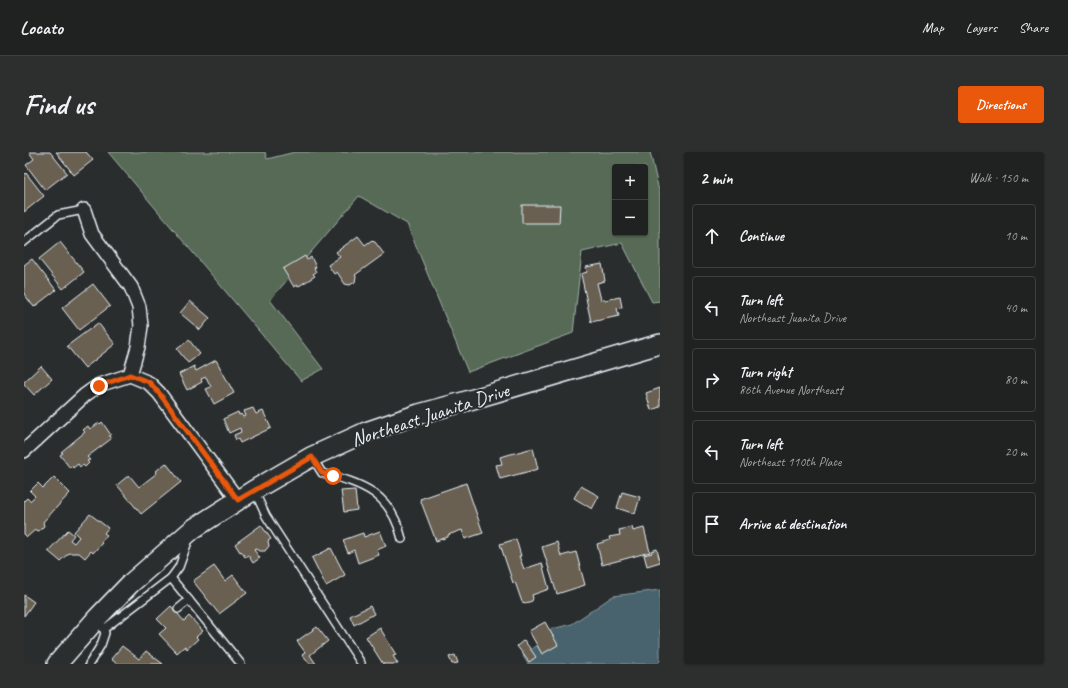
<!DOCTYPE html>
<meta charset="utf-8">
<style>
body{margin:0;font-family:Caveat,sans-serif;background:#2d2f2f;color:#f1f3f6}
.controls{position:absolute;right:12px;top:12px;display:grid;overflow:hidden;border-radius:4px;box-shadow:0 1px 3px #0004}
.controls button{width:36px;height:36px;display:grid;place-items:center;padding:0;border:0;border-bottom:1px solid #3d3f40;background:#202222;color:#f1f3f6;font:20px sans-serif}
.stop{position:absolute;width:12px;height:12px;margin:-9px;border:3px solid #ea580c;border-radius:50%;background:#fff}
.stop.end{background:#ea580c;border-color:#fff;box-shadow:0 1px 4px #0008}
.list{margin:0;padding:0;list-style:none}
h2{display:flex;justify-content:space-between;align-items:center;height:52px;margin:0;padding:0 16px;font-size:17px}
h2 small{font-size:13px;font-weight:400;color:#a2a4a5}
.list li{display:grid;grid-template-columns:26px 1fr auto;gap:12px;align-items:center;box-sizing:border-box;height:64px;margin:0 8px 8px;padding:0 8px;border:1px solid #3d3f40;border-radius:4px}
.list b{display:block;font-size:15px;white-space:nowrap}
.list p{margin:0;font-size:13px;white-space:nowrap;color:#a2a4a5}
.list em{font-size:13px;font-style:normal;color:#a2a4a5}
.icon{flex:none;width:22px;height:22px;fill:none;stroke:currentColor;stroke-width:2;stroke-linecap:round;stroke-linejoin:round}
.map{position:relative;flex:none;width:636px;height:512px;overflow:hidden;border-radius:4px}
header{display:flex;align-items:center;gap:24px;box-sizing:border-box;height:56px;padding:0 20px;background:#202222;border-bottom:1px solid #3d3f40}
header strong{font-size:19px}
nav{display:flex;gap:22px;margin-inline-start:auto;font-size:14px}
.intro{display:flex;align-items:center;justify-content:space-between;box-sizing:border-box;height:96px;padding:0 24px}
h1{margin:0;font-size:28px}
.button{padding:10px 18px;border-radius:4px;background:#ea580c;color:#fff;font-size:14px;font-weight:700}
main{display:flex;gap:24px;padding:0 24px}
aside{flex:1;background:#202222;border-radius:4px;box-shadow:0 1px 3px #0004}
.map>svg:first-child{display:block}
.green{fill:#576b56;stroke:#a0aea7;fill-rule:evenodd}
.water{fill:#4a646e;stroke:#899ca5}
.building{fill:#696051;stroke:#e8f1f8}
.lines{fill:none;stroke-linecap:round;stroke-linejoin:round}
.lane-casing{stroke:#e8f1f8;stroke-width:10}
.street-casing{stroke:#e8f1f8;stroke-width:16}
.secondary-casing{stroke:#e8f1f8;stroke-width:22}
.lane{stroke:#2a2d2e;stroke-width:7}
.street{stroke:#2a2d2e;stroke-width:13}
.secondary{stroke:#2a2d2e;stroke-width:19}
.route{stroke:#ea580c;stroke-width:5}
.labels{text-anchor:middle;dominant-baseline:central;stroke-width:4;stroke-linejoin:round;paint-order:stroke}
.street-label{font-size:20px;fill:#e8f1f8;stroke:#2a2d2e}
</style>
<header>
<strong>Locato</strong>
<nav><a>Map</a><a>Layers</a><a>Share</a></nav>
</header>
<div class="intro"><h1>Find us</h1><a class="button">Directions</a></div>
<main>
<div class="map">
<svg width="636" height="512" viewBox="0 0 636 512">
<rect width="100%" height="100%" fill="#2a2d2e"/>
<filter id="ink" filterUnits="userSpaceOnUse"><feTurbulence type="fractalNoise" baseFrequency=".025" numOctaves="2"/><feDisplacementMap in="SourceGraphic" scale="8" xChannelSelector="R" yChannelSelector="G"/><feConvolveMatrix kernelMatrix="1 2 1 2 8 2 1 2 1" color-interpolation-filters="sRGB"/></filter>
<g filter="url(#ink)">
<path class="green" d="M84,0H241L243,7L271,0H626L636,43V149L628,150L598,91L558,100L549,181L444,220L383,72L335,44L246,148L299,217L277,229ZM591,15H621V81H591Z"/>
<polygon class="water" points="636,438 636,512 504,512 499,504 516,490 524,478 548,472 589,444"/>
<g class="building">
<polygon points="5,0 26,0 43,21 21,38 2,13 10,7"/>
<polygon points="32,0 62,0 69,8 50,23"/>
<polygon points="2,21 20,44 0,60 0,23"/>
<polygon points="498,53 536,53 535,71 498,71"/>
<polygon points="334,84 341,93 348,88 350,90 351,90 360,102 331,123 332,124 331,130 326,133 321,132 313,120 310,122 304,113 316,105 312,100"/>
<polygon points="36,90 60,120 39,137 15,107"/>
<polygon points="281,104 283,108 287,105 292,115 290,116 292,120 289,122 291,124 275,134 274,133 270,135 259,117"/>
<polygon points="8,107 32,138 10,155 0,142 0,113"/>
<polygon points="578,112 581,129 573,131 577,148 581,147 581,148 596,145 598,155 593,156 595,164 567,170 557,122 563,120 562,115"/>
<polygon points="69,132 86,154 55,178 38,156"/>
<polygon points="166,149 186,166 176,178 156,161"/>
<polygon points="74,171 91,192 61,216 43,194"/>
<polygon points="165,188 176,202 164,211 153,197"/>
<polygon points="192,208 210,241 190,252 182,237 187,235 182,225 177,227 178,230 163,238 155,222 170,214 172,219"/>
<polygon points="17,214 28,227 10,243 0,232 0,230"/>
<polygon points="636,236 636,255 627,258 622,241"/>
<polygon points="229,256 232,262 239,259 247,276 216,291 214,287 212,288 210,283 217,280 216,276 205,281 199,267 214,260 215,263 217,262 219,265 222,264 220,259"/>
<polygon points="78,270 87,283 85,284 87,287 63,305 66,308 63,309 65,311 61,315 59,313 56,315 54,312 49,316 48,314 46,316 36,303 39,301 37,300 61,280 59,278 64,274 66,277 75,271 76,272"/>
<polygon points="509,296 514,317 476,327 472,313 478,312 476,305"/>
<polygon points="142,311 157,330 117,362 93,333 105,323 115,335 133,321 132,319"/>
<polygon points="30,325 46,341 19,370 20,374 15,379 11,378 3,385 0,382 0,349 3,346 6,349 11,344 6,339 14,331 19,336"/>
<polygon points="442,331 459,381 441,387 438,378 424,383 424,385 412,389 396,347"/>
<polygon points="557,334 575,344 568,357 550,346"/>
<polygon points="331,338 333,358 320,360 317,339"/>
<polygon points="598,340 616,345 611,362 593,356"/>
<polygon points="66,362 84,376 80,381 83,383 77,390 78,391 69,401 67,399 61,406 55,401 45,401 36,409 24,399 44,378 50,383 46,388 50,391 55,385 50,380"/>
<polygon points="237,373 247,387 244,389 245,394 241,399 236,399 233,397 230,398 236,406 229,411 224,403 221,405 217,399 216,400 211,392"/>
<polygon points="608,375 609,379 620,376 626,400 578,413 573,392 586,388 585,385 596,383 595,378"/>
<polygon points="356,379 362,394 353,398 355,403 334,411 330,398 324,401 319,388 339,381 340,385"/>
<polygon points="492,387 497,404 495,404 500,417 518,411 525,437 508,443 509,446 508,449 502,451 498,450 491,430 489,431 476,392"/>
<polygon points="533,390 537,404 552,400 561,433 533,442 518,395"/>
<polygon points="307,396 321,423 302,434 288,406"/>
<polygon points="633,397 636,410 623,414 620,403 628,401 627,399"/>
<polygon points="190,414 201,429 209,423 223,441 195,462 169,429"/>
<polygon points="0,443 10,450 0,464"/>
<polygon points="147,454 160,469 165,464 179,479 172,485 174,487 163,497 161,494 153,501 135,482 142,476 133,467"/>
<polygon points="346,454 350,462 330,473 326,464"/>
<polygon points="521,470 534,493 518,502 505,479"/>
<polygon points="293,475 304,489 286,503 292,512 286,512 278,502 281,500 273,489"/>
<polygon points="356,476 372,503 369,504 374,512 359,512 342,485"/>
<polygon points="500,488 512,505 505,510 493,494"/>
<polygon points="98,494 115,507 122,499 139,512 93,512 87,507"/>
<polygon points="431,503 434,511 428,512 425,505"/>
</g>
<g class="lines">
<g class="lane-casing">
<g id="lane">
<polyline points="0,90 34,63 60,58"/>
<path d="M288,305L298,321C340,332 367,341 378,387"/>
<polyline points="230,338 242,364 337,511"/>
<polyline points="165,387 155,415 147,426 217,512"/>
<polyline points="154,457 165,448"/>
<polyline points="80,477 147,426"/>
<polyline points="65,512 77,493 81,481 78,474"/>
</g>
</g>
<g class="street-casing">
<g id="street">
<polyline points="60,58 68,82 107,135 115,155 117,174 114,195 106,223"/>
<polyline points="106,223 125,231 135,241 214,348"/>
<polyline points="0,299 61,243 75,233 106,223"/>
</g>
</g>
<g class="secondary-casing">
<polyline id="secondary" points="33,512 74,465 106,432 169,377 230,338 287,305 342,280 395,262 439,250 636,192"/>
</g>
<use href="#lane" class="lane"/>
<use href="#street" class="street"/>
<use href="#secondary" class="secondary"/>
</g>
</g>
<g class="lines" filter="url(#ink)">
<polyline class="route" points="75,234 106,223 125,230 135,241 214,348 288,305 298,321 309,324"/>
</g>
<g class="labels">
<g class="street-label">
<text transform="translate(406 263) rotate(-18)">Northeast Juanita Drive</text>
</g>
</g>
</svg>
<div class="controls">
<button>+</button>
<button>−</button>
</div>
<div class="stop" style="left:309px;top:324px"></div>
<div class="stop end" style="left:75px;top:234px"></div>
</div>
<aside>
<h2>2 min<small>Walk · 150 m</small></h2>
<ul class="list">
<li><svg class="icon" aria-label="ahead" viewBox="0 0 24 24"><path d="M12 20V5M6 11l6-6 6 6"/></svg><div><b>Continue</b></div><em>10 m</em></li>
<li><svg class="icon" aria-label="left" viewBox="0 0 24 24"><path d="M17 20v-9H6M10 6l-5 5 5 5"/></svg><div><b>Turn left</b><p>Northeast Juanita Drive</p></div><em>40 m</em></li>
<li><svg class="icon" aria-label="right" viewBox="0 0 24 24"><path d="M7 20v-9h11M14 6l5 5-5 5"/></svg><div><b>Turn right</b><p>86th Avenue Northeast</p></div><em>80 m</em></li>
<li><svg class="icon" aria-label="left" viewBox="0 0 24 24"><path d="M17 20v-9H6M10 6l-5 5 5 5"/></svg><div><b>Turn left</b><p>Northeast 110th Place</p></div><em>20 m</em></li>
<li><svg class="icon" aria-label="arrive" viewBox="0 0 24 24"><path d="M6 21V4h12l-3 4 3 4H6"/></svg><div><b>Arrive at destination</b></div></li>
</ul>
</aside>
</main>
